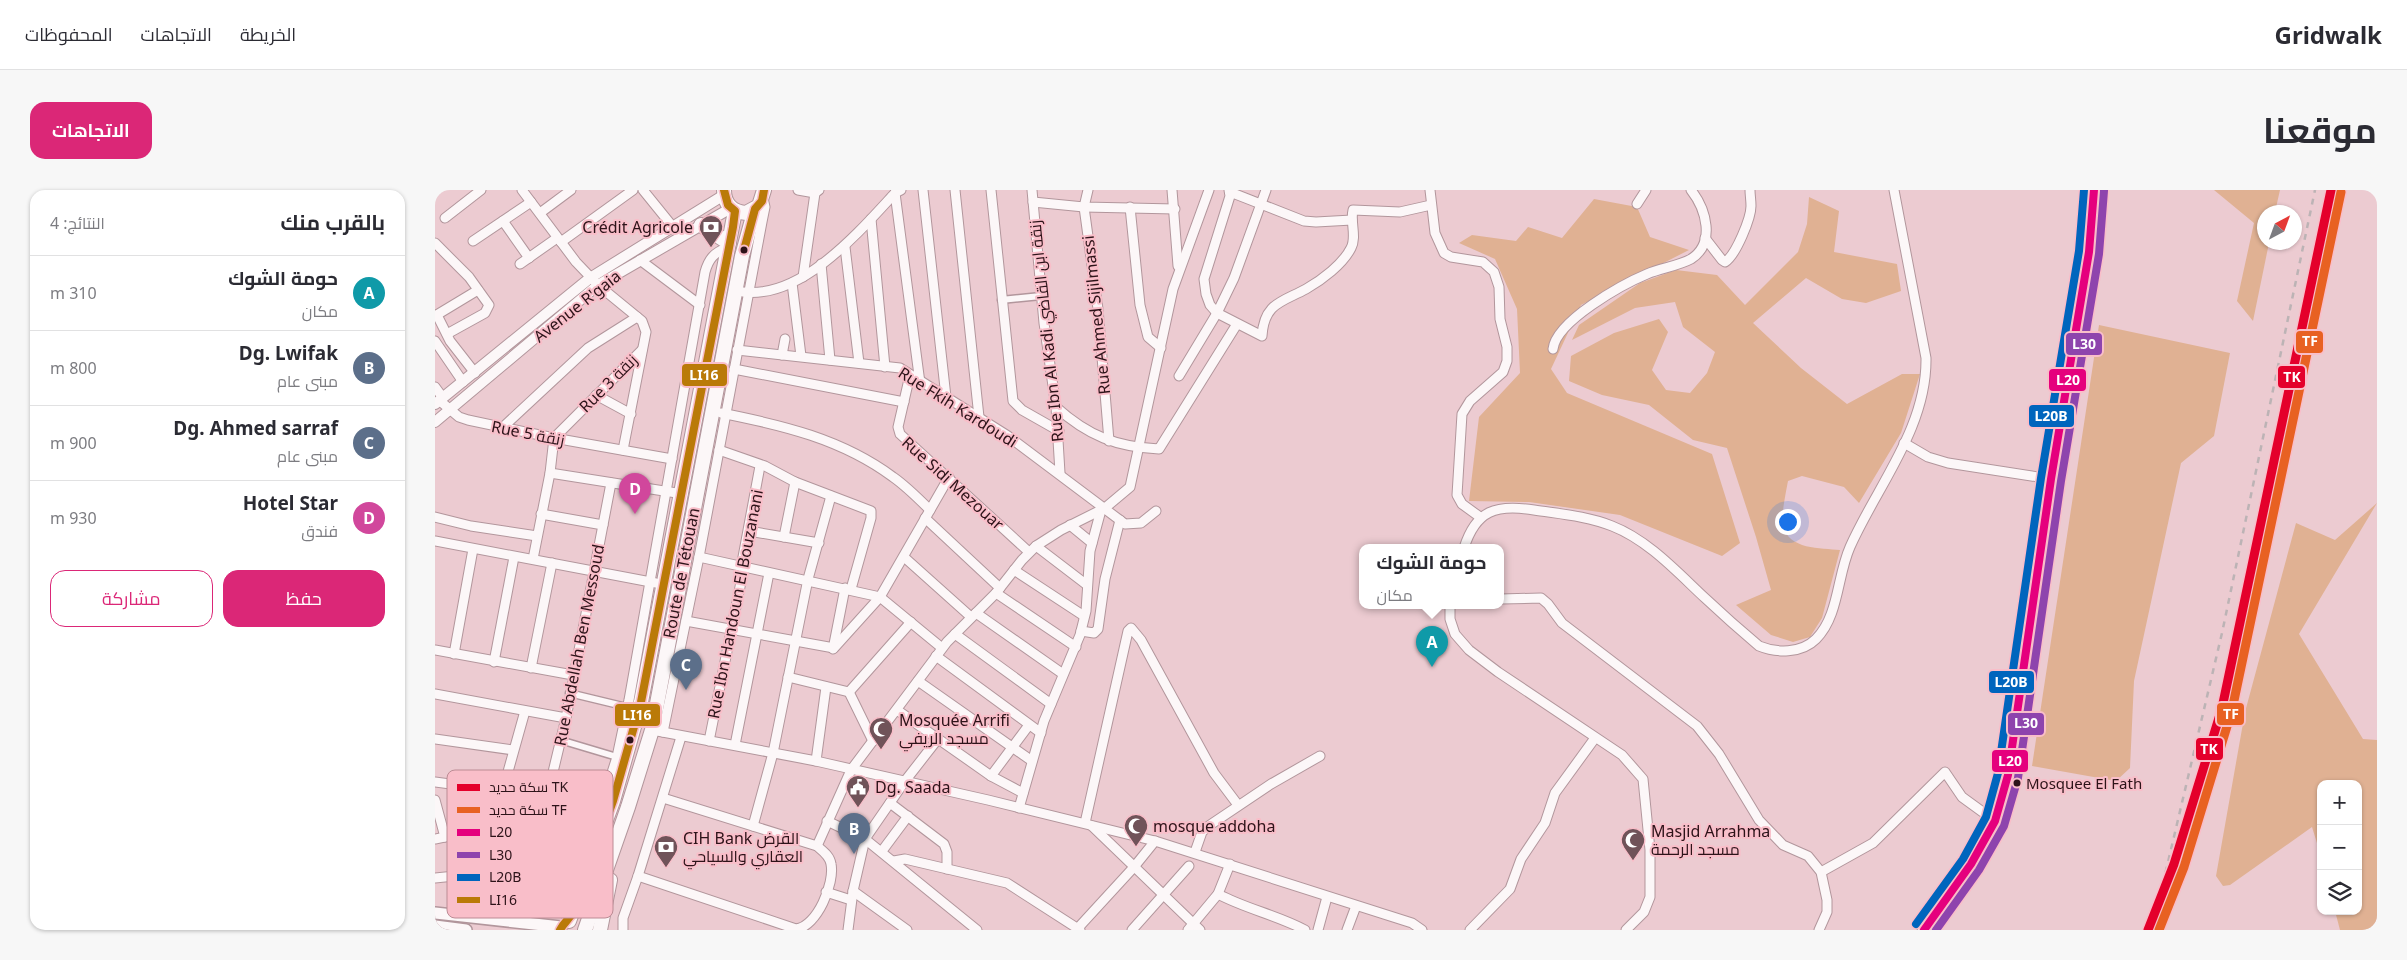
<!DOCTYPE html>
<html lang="ar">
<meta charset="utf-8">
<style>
body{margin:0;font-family:"Noto Sans",Cairo,sans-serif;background:#f7f7f7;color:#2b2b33;direction:rtl}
.controls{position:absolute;right:15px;bottom:15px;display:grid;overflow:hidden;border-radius:10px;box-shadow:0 1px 4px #0004}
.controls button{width:45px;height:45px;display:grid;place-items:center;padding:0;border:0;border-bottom:1px solid #e1e1e2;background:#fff;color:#2b2b33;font:25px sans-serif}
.compass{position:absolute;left:1822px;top:15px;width:45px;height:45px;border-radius:50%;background:#fff;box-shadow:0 1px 4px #0004;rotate:41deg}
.you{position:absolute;left:1352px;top:331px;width:18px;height:18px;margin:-12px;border:4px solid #fff;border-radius:50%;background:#1a73e8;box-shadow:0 0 0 8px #1a73e833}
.badge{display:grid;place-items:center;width:32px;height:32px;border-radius:50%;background:#db2777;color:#fff;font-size:16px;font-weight:700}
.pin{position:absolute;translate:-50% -41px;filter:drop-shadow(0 1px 2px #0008)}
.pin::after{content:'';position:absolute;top:26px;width:18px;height:15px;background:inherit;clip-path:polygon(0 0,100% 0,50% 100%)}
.popup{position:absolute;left:924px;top:354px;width:145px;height:65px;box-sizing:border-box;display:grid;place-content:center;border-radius:10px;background:#fff;filter:drop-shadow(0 1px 4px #0005);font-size:16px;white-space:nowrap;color:#7c7c81}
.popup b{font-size:19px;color:#2b2b33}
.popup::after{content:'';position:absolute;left:50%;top:100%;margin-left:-10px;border:10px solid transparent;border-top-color:#fff}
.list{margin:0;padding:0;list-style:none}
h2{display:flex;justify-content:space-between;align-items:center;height:65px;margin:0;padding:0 20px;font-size:21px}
h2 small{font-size:16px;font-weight:400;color:#7c7c81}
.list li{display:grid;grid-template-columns:32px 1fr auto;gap:15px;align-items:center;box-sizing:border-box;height:75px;padding:0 20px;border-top:1px solid #e1e1e2}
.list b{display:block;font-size:19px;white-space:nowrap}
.list p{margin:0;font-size:16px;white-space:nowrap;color:#7c7c81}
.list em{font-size:16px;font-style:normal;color:#7c7c81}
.actions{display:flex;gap:10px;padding:15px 20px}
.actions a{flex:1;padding:11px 0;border:1px solid #db2777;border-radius:15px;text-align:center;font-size:18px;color:#db2777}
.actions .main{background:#db2777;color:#fff}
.icon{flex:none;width:28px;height:28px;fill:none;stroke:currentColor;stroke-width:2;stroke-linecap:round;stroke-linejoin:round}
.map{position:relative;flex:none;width:1942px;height:740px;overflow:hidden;direction:ltr;border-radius:15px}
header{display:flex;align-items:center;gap:30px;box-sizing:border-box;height:70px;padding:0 25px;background:#fff;border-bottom:1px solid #e1e1e2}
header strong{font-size:24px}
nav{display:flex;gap:28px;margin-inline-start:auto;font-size:18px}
.intro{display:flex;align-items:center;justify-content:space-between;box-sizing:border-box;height:120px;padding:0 30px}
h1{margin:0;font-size:35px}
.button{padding:12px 22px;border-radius:15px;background:#db2777;color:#fff;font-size:18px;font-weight:700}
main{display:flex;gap:30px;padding:0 30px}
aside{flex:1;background:#fff;border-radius:15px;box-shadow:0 1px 4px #0004}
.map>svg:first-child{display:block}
.green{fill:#e0b193}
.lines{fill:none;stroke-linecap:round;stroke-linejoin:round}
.pedestrian-casing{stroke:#b2969c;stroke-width:9}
.minor-casing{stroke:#b2969c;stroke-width:11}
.tertiary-casing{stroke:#b2969c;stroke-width:12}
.secondary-casing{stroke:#b2969c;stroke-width:14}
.primary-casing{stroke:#b2969c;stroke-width:15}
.trunk-casing{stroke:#b2969c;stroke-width:16}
.pedestrian{stroke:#fcf7f8;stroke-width:6}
.minor{stroke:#fcf7f8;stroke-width:9}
.tertiary{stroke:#fcf7f8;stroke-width:10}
.secondary{stroke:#fcf7f8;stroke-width:11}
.primary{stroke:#fcf7f8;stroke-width:12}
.trunk{stroke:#fcf7f8;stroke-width:14}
.rail{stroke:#bcb3b5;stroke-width:2.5;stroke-dasharray:6 6;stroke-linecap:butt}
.bus-1-casing{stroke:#f9bec9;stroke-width:11}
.bus-2-casing{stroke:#f9bec9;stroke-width:11}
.bus-3-casing{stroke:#f9bec9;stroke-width:11}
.bus-4-casing{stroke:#f9bec9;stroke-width:11}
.bus-1{stroke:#e5007d;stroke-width:8}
.bus-2{stroke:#8e44ad;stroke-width:8}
.bus-3{stroke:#0065bd;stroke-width:8}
.bus-4{stroke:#ba7a08;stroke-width:8}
.rail-1-casing{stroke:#f9bec9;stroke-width:12}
.rail-2-casing{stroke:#f9bec9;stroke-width:12}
.rail-1{stroke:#e4002b;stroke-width:9}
.rail-2{stroke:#e86122;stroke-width:9}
.bus-dot{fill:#2d1319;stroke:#f9bec9;stroke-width:2}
.labels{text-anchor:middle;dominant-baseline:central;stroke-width:4;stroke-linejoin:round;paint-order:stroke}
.bus-label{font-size:15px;fill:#2d1319;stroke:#f9bec9;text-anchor:start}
.poi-label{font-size:16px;fill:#2d1319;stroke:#f9bec9;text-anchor:start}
.street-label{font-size:16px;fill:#2d1319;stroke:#f9bec9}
.key{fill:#f9bec9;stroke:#bc8b94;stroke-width:1}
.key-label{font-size:14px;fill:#2d1319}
.line-badge{stroke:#f9bec9;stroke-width:2}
.badge-label{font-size:14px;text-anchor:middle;font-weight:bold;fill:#fff}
</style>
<header>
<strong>Gridwalk</strong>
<nav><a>الخريطة</a><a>الاتجاهات</a><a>المحفوظات</a></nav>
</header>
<div class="intro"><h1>موقعنا</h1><a class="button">الاتجاهات</a></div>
<main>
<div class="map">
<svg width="1942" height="740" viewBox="0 0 1942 740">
<rect width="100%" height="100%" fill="#eccbd1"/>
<g class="green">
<polygon points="1779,0 1845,0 1840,22 1830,22 1830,52 1834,53 1818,131 1802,111 1819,33"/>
<path d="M1374,7L1404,21L1399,62L1462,74L1466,101L1431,113L1407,109L1371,88L1318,133L1366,178L1412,214L1467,184H1485L1466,243L1424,313L1409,297L1367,286L1353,291C1351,302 1346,325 1348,335C1353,360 1386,358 1405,360L1387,428L1375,447L1358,452L1336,445L1301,415L1336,400L1321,347L1292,258L1258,250L1214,215L1167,205L1134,191L1136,166L1179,143L1224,129L1233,142L1217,180L1231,200L1255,203L1272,183L1280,162L1248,137L1240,112L1200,118L1137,150L1144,135L1205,93L1241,80L1282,85L1310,115L1363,62L1372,34Z"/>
<polygon points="1159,9 1202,17 1215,47 1254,60 1146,115 1116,179 1132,203 1277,264 1305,353 1287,366 1185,325 1094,312 1034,311 1044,227 1085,183 1082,119 1060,69 1024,53 1037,45 1081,51 1093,37 1127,48"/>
<polygon points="1664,135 1795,163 1779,246 1746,273 1699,491 1695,578 1681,591 1597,576"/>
<polygon points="1942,313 1864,444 1928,549 1942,550 1942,740 1905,740 1900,721 1923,721 1923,594 1886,594 1886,666 1877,637 1795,695 1788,696 1781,686 1810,522 1861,333 1900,350"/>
</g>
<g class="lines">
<g class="pedestrian-casing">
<g id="pedestrian">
<polyline points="566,110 606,106"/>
<polyline points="134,503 192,517"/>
<polyline points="125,550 182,567"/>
</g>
</g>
<g class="minor-casing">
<g id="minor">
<polyline points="87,0 141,72 163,95 207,131 211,142 188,260"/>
<polyline points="208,0 238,37"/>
<polyline points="363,0 380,3 384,0"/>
<polyline points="488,0 511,207"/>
<polyline points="520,0 544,227"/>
<polyline points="556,0 578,211 587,220 624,241"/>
<polyline points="597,0 609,133 621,217 625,283"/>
<polyline points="653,0 649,17 663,119 674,251"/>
<polyline points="737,0 743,76"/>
<path d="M794,0L795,6L769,89L771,104L775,115L782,123L827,146C829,113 847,112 871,99C887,90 908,74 916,58C922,47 915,32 918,20L965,22L996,15"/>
<polyline points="995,0 1000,43 1009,63 1016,67 1048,72 1059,82 1064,97 1065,129 1072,157 1072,171 1068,182 1035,211 1027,224 1022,305 1027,314 1045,327"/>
<polyline points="795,2 869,31 881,32 917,30"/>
<polyline points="460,3 485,193"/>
<polyline points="598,12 649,17 740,19"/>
<polyline points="1202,14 1211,0"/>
<polyline points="695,17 705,115 713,147 726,158"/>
<polyline points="105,23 136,0"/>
<polyline points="10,28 46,0"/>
<polyline points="436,29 450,177"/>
<polyline points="68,31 94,68"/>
<path d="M1270,48L1287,70L1290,72C1301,65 1316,28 1316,16C1316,10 1315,5 1315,0"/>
<polyline points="38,51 96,12"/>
<polyline points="126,52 198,0"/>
<polyline points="0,53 34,87 54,115 50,123 12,144"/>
<polyline points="410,57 424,173"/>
<polyline points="205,70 265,115"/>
<polyline points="85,74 122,48"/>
<polyline points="386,74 395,170"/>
<polyline points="368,87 380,3"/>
<polyline points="357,93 366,166"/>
<path d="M308,102C367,109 424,42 460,3L466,0"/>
<polyline points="2,125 15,151 40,183"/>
<polyline points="0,126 43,100"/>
<polyline points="0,151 28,192"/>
<path d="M1118,159C1121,131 1188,94 1212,84C1226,78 1243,76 1256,69C1281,53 1271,19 1256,0"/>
<polyline points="302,160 465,178 573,246 690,334 706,333 721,321"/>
<polyline points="347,165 350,149"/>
<polyline points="299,179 469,212"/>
<polyline points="475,185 463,237 465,244 594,362"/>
<polyline points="744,186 782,123 799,88 831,0"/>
<polyline points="0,197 8,208"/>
<polyline points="161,205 196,224"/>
<polyline points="5,211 24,227 33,230 119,248 237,269"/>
<path d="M621,217C653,246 682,257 724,259L802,134"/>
<path d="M286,223C347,235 407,249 458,287C471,296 483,308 495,320"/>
<polyline points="67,238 153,158 202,127"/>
<polyline points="119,248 207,160"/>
<polyline points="1469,253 1493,267 1513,273 1616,289"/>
<polyline points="284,260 330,276 360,292 436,321 436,328 416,399"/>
<polyline points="115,283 248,304"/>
<polyline points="106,324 168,335"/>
<polyline points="0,327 36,336 102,346"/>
<polyline points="490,328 565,398"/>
<polyline points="635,335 657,353"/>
<polyline points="314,341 384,353"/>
<polyline points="349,347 360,292"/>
<polyline points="0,351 221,393"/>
<polyline points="601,356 652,395"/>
<path d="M1029,358C1041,320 1061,314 1099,320C1125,324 1152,326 1177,336C1213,350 1242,382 1270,408C1287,424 1305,440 1324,456C1341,463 1366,464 1381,449C1404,426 1402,386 1415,357C1442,296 1492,238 1491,168L1459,0"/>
<polyline points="264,367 445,407 507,458"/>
<polyline points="469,367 536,427"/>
<polyline points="98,369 115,283 119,248"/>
<polyline points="579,380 649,426"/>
<polyline points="561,403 641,457"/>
<polyline points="1066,409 1106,408 1113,414 1127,433 1262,536 1284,564 1324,630 1348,655 1373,666 1386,682 1392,710 1392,722 1384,740"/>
<polyline points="1015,416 1015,429 1020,444 1034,460 1063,482 1187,565 1208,589 1215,660 1215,707 1209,722 1191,740"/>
<polyline points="541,423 628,484"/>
<polyline points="251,431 399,458 445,407 514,287"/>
<polyline points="646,441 659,443 663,439 670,389 685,330"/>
<polyline points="520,444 616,514"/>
<polyline points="398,459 410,398"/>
<polyline points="0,460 138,485"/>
<polyline points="19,464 38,359"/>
<polyline points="501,466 606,543"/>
<polyline points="59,472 79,367"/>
<polyline points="96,478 117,373"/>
<polyline points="353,487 414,502 476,432"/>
<polyline points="483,491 597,571"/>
<polyline points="414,502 438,551"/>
<polyline points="0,504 131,528"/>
<polyline points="462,520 556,586 588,603"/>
<polyline points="217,540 381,571 553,610 720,651 977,733 987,740"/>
<polyline points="228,542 264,367 327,32 330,17 328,8"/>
<polyline points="0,549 78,560"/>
<polyline points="274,551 309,377 308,367 325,276"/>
<polyline points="300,555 334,383"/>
<polyline points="381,571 391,497"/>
<polyline points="556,586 594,535"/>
<polyline points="0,592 112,607 165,620"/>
<polyline points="0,610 10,647"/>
<polyline points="455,613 509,654 512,662 512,679"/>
<polyline points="584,618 609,531 645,445 651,421 655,361 666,320"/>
<polyline points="392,631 430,649 542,740"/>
<path d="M170,633L165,620L182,567L194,510L270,82C274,68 279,63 293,57"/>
<polyline points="650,633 693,441 696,438 706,450 779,583 803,615"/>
<polyline points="318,636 338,563 373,389 396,306"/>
<polyline points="657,636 765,740"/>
<polyline points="0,649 57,637"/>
<polyline points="382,656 416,580 512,452 561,403 587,370 601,356 626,340 670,318 695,297 738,99 774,0"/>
<polyline points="447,661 473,626"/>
<polyline points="760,662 767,642 772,637 836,594 885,566"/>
<polyline points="459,671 470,669 572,693 645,740"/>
<polyline points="1386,682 1438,653 1510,582 1527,607 1560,631"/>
<path d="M203,686L361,739C382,737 400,693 396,674C395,666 388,661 382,656L228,608"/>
<polyline points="0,688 39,684 46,678 90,521"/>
<polyline points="418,701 472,740"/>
<polyline points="391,702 416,710"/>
<path d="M783,704C811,719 842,725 870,740"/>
<polyline points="76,732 112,607 131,528 176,293"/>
<polyline points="643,738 699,677 720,651"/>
<polyline points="188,740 188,728 203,686 246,547"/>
<polyline points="413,740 418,701 430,649 470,591 502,550"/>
<polyline points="697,740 754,676"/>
<polyline points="753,740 783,704 795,674"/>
<polyline points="883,740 892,707"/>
<polyline points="912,740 921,716"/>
<polyline points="1035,740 1075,699 1086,669 1110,633 1120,603 1160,548"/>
</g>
</g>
<g class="tertiary-casing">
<g id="tertiary">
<polyline points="0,214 155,88 289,5"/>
<polyline points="0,232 163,95 296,18"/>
</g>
</g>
<g class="secondary-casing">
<g id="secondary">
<polyline points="0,723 126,737"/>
<polyline points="0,736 31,740"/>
</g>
</g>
<g class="primary-casing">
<polyline id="primary" points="1489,740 1536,674 1560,631 1573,585 1616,289 1654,62 1659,0"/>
</g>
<g class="trunk-casing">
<g id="trunk">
<path d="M289,0C289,14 297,22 311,23L324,16L329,0"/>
<polyline points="266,35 294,53"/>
<polyline points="134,731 178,611 206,512 300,21"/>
<polyline points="150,740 193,617 217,540 307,66 320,19"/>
<polyline points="165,740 175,690"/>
</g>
</g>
<use href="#pedestrian" class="pedestrian"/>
<use href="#minor" class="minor"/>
<use href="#tertiary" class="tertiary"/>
<use href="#secondary" class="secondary"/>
<use href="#primary" class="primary"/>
<use href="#trunk" class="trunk"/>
<g class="rail">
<polyline points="1725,706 1787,443 1880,0"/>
<polyline points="1717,740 1743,675 1821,420 1910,0"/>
</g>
<g class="bus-1-casing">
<polyline id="bus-1" points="1489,740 1536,674 1560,631 1573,585 1616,289 1654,62 1659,0"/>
</g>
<g class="bus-2-casing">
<polyline id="bus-2" points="1501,740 1544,680 1569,636 1583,588 1626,291 1664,64 1669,1"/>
</g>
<g class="bus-3-casing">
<polyline id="bus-3" points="1481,734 1528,669 1551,627 1563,583 1606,288 1644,61 1649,0"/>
</g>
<g class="bus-4-casing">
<g id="bus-4">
<polyline points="309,60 320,19 327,11 329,0"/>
<path d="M125,740C129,732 134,730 138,722L178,611L206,512L298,37L300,21L293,15L289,0"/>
</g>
</g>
<use href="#bus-1" class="bus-1"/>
<use href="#bus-2" class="bus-2"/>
<use href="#bus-3" class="bus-3"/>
<use href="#bus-4" class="bus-4"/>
<g class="rail-1-casing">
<polyline id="rail-1" points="1713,740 1739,674 1787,518 1896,0"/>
</g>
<g class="rail-2-casing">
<polyline id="rail-2" points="1724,740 1749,677 1797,520 1906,2"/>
</g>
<use href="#rail-1" class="rail-1"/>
<use href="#rail-2" class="rail-2"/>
</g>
<defs>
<g id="bank-pin" transform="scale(1.25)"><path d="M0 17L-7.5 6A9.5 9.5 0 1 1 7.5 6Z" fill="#705359" stroke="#f9bec9"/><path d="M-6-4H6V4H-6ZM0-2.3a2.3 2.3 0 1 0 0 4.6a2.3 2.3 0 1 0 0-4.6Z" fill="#fff"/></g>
<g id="mosque-pin" transform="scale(1.25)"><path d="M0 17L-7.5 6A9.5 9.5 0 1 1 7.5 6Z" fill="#705359" stroke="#f9bec9"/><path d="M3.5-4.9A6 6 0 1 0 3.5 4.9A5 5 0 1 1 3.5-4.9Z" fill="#fff"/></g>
<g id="civic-pin" transform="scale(1.25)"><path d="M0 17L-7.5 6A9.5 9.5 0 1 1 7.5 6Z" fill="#705359" stroke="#f9bec9"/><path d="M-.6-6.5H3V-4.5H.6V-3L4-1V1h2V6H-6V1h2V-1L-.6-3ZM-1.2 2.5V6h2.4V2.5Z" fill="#fff"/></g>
</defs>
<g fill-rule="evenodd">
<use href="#bank-pin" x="276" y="37"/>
<use href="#mosque-pin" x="446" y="539"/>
<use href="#civic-pin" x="423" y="597"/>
<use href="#mosque-pin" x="701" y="636"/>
<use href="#mosque-pin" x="1198" y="650"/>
<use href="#bank-pin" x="231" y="657"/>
</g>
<g class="bus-dot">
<circle cx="309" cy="60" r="4.5"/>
<circle cx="195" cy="550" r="4.5"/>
<circle cx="1582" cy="593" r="4.5"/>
</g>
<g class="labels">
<g class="bus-label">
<text x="1591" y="593">Mosquee El Fath</text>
</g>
<g class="poi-label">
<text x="258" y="37" text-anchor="end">Crédit Agricole</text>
<text x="464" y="530">Mosquée Arrifi<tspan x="464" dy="18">مسجد الريفي</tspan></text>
<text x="440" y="597">Dg. Saada</text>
<text x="718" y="636">mosque addoha</text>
<text x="1216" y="641">Masjid Arrahma<tspan x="1216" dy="18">مسجد الرحمة</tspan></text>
<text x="248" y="648">CIH Bank القرض<tspan x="248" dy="18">العقاري والسياحي</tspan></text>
</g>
<g class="street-label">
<text transform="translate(142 116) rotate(-38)">Avenue R'gaia</text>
<text transform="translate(661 125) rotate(-96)">Rue Ahmed Sijilmassi</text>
<text transform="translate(611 141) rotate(-96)">Rue Ibn Al Kadi زنقة ابن القاضي</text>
<text transform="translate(173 193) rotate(-45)">Rue 3 زنقة</text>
<text transform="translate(523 217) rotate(32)">Rue Fkih Kardoudi</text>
<text transform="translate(93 243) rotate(11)">Rue 5 زنقة</text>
<text transform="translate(518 293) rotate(42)">Rue Sidi Mezouar</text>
<text transform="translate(246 383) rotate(-79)">Route de Tétouan</text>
<text transform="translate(300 414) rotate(-79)">Rue Ibn Handoun El Bouzanani</text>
<text transform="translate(144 455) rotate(-79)">Rue Abdellah Ben Messoud</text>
</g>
</g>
<rect x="12" y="580" width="166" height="148" rx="8" class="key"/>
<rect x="22" y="594" width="23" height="7" fill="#e4002b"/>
<rect x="22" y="617" width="23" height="6" fill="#e86122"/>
<rect x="22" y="639" width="23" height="7" fill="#e5007d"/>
<rect x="22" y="662" width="23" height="6" fill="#8e44ad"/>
<rect x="22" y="684" width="23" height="7" fill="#0065bd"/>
<rect x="22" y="707" width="23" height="6" fill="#ba7a08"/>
<g class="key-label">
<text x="54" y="602">سكة حديد TK</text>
<text x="54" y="625">سكة حديد TF</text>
<text x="54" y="647">L20</text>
<text x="54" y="670">L30</text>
<text x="54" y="692">L20B</text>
<text x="54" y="715">LI16</text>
</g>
<g class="line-badge">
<rect x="1860" y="140" width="29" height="24" rx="5" fill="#e86122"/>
<rect x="1630" y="142" width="38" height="24" rx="5" fill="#8e44ad"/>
<rect x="246" y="173" width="47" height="24" rx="5" fill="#ba7a08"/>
<rect x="1842" y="175" width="29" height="24" rx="5" fill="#e4002b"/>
<rect x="1613" y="178" width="39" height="24" rx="5" fill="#e5007d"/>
<rect x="1593" y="214" width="47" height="24" rx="5" fill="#0065bd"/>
<rect x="1553" y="480" width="47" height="24" rx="5" fill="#0065bd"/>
<rect x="1781" y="512" width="29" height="24" rx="5" fill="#e86122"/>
<rect x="179" y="513" width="47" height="24" rx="5" fill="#ba7a08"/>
<rect x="1572" y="522" width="38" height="24" rx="5" fill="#8e44ad"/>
<rect x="1760" y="547" width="29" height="24" rx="5" fill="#e4002b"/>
<rect x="1556" y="559" width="38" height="24" rx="5" fill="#e5007d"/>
</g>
<g class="badge-label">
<text x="1875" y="156">TF</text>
<text x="1649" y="159">L30</text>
<text x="269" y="190">LI16</text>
<text x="1857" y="192">TK</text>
<text x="1633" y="195">L20</text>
<text x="1616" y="231">L20B</text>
<text x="1576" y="497">L20B</text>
<text x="1796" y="529">TF</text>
<text x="202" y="530">LI16</text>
<text x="1591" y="538">L30</text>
<text x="1774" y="564">TK</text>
<text x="1575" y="576">L20</text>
</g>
</svg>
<div class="controls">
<button>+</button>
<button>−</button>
<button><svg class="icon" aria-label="layers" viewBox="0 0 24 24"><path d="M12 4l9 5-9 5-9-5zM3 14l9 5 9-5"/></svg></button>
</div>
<svg class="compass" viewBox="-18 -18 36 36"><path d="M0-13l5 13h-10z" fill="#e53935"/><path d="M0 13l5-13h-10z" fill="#7c7c81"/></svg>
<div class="you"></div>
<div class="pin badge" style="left:997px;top:477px;background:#0f9aa8">A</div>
<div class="popup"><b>حومة الشوك</b>مكان</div>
<div class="pin badge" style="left:419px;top:664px;background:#5c6f8a">B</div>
<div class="pin badge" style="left:251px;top:500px;background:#5c6f8a">C</div>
<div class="pin badge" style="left:200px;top:324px;background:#d1479c">D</div>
</div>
<aside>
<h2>بالقرب منك<small>النتائج: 4</small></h2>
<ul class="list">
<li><span class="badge" style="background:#0f9aa8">A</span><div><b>حومة الشوك</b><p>مكان</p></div><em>310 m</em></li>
<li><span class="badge" style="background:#5c6f8a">B</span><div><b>Dg. Lwifak</b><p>مبنى عام</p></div><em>800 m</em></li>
<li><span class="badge" style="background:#5c6f8a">C</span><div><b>Dg. Ahmed sarraf</b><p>مبنى عام</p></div><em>900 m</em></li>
<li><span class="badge" style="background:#d1479c">D</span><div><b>Hotel Star</b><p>فندق</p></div><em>930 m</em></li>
</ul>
<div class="actions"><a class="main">حفظ</a><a>مشاركة</a></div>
</aside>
</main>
